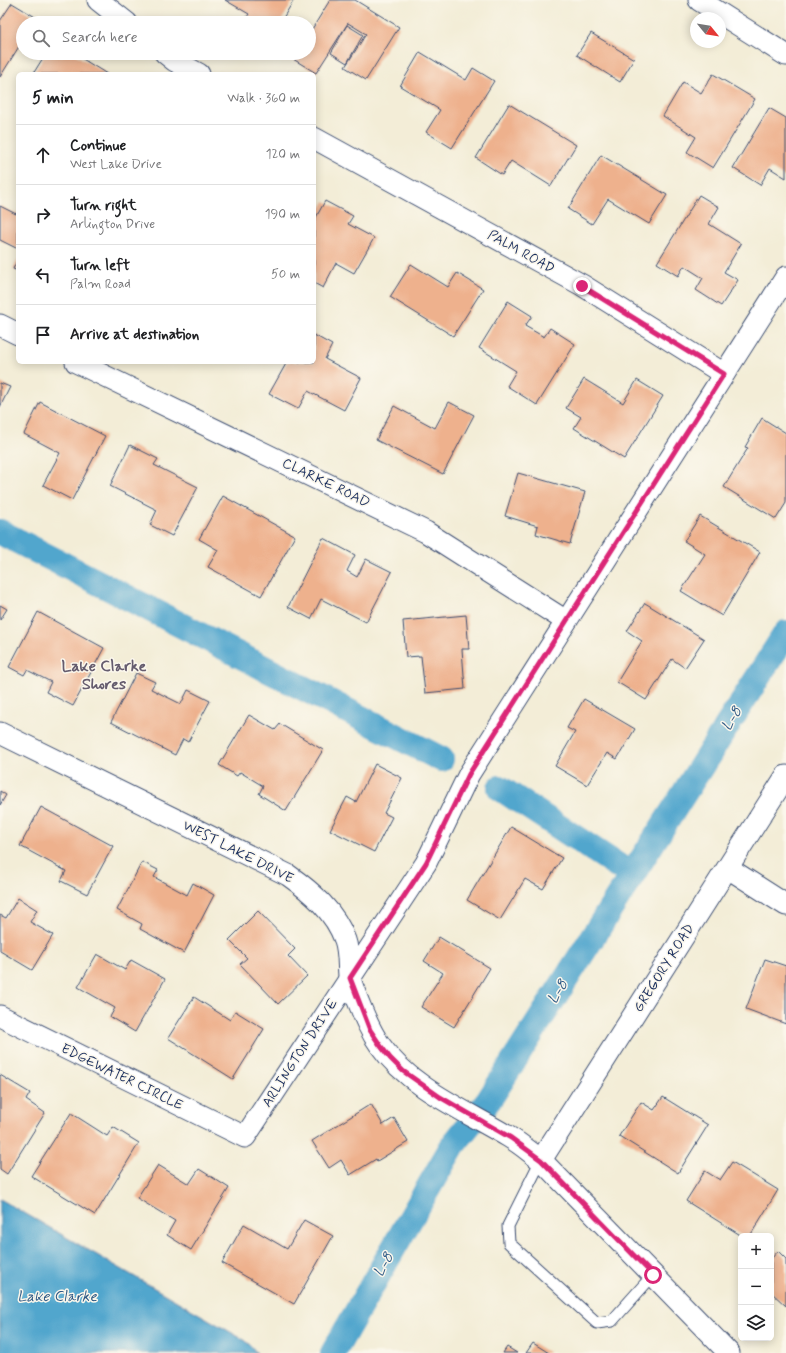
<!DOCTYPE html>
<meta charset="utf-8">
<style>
body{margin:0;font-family:Mynerve,sans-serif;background:#f6f6f6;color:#202124}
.controls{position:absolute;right:12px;bottom:12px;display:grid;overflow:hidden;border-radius:6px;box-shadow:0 2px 10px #0003}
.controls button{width:36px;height:36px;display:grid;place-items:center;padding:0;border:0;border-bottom:1px solid #e0e0e0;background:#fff;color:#202124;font:20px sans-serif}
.compass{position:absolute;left:690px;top:12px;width:36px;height:36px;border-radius:50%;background:#fff;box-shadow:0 2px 10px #0003;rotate:120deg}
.stop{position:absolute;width:12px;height:12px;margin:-9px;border:3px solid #db2777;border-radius:50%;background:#fff}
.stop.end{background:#db2777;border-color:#fff;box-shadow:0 1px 4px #0008}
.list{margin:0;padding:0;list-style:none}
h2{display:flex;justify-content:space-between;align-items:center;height:52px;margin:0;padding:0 16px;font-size:17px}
h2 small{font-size:13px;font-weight:400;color:#757577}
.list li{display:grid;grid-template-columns:26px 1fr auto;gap:12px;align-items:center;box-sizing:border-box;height:60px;padding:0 16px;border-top:1px solid #e0e0e0}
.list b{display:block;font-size:15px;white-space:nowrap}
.list p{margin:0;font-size:13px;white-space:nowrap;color:#757577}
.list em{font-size:13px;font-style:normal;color:#757577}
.icon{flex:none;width:22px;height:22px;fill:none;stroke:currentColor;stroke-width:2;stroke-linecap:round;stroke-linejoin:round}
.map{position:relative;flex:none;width:786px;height:1353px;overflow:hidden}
.search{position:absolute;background:#fff;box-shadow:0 2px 10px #0003;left:16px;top:16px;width:300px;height:44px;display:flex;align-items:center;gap:10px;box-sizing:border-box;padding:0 14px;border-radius:22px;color:#757577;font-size:15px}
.panel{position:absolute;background:#fff;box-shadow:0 2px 10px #0003;left:16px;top:72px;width:300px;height:292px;border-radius:6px}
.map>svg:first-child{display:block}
.water{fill:#51a6cd;stroke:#366a96}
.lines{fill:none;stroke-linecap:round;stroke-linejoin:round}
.canal{stroke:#51a6cd;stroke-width:26}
.building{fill:#eeb18d}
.lane-casing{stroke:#3b4c70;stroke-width:13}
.street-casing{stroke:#3b4c70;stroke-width:23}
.lane{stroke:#fff;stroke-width:11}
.street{stroke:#fff;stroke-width:21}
.route{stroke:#db2777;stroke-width:5}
.labels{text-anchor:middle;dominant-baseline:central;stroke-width:3;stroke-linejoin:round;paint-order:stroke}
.street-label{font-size:14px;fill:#1b2f5e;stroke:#fbf7ec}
.water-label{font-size:15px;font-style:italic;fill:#2e5985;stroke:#fbf7ec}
.quarter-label{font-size:16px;font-weight:bold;fill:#655c6e;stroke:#fbf7ec}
</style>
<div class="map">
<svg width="786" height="1353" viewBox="0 0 786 1353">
<rect width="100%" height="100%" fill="#fbf7ec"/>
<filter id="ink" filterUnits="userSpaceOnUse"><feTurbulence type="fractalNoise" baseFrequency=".025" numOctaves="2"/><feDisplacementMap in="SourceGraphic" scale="8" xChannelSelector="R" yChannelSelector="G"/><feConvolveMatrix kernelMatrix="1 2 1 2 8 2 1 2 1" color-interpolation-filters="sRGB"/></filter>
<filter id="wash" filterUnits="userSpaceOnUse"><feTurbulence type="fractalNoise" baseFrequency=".012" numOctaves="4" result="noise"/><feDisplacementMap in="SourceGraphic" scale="16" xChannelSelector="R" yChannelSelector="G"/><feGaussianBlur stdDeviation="0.9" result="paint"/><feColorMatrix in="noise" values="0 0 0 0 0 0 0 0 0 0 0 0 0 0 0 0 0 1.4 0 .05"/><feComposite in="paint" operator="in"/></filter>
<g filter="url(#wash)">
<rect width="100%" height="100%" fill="#f3edd7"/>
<polygon class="water" points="0,1199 246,1341 257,1353 0,1353"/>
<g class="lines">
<g class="canal">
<polyline points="0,532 441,759"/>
<polyline points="500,788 632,875"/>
<polyline points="333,1353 453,1145 489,1100 786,633"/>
</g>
</g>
<g id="blocks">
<g class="building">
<polygon points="225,0 294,0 280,23 243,23 249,14"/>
<polygon points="330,0 355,0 399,27 366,80 345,67 366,34 348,23 316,73 293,59 297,53 309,53 309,34"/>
<polygon points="12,3 37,18 34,23 23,23 23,40 0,77 0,21"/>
<polygon points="347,25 363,35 347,63 331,53"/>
<polygon points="591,33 634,59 620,82 577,55"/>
<polygon points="420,52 466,80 473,68 494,81 452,148 426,132 440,110 400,86"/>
<polygon points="46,53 73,53 107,74 33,74"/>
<polygon points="713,74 755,99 713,168 687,152 696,137 663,116 683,82 701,93"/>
<polygon points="509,104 576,145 551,186 511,161 502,175 476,158"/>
<polygon points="769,108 786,118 786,178 770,168 760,185 733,168"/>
<polygon points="601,155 667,195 649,224 608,199 592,224 568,209"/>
<polygon points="699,195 719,207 709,224 741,244 724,272 738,280 721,306 696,290 703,278 684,266 678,276 657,263"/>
<polygon points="325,201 353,216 348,224 374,238 354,273 336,263 323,288 314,283 314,221"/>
<polygon points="0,206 16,214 18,211 18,249 0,240"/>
<polygon points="18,259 18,271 13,269"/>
<polygon points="411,264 448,287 457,273 483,289 453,336 390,297"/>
<polygon points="508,301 532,316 525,326 544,337 550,328 575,344 537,405 507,386 516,371 479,348"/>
<polygon points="314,335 332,345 325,359 361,378 344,410 308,391 298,409 269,394 287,362 314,362"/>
<polygon points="584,379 623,403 637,380 663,396 624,459 574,428 581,417 566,408"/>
<polygon points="0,383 10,387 0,407"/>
<polygon points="40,402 105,436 72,500 43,485 60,453 24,434"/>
<polygon points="449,402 474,415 443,474 376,440 394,406 435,428"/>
<polygon points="762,418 786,433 786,503 776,519 724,487 748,448 745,447"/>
<polygon points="130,445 158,459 154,465 198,487 172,536 150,525 157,510 110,486"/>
<polygon points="518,473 585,492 570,544 536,534 538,526 505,516"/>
<polygon points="223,496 295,536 261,596 208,567 218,550 199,539"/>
<polygon points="700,516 760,552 722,616 681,591 705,554 684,541"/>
<polygon points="323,538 355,555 347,571 357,577 366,559 392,572 366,622 321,599 311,619 288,607"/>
<polygon points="645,603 704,639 685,668 672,659 646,700 617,682 642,641 627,631"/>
<polygon points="0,605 7,609 0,620"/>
<polygon points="38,612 104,648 73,706 46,692 51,682 27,670 24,675 9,667"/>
<polygon points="466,615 469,649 462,649 465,689 425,693 421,656 406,657 403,621"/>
<polygon points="136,673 155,682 151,689 181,704 188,690 210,701 188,742 183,739 175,755 111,722"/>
<polygon points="584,699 635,729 617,759 607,753 587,785 555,766 575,732 567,728"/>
<polygon points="249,715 275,730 280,724 323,750 286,811 259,794 263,786 240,772 237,776 219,765"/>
<polygon points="375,764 402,778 384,813 392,817 374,852 330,830 347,797 356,802"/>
<polygon points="0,791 6,795 0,805"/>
<polygon points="41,807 113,846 87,894 61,881 66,871 20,846"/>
<polygon points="511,827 562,858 543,889 525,879 500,920 467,900"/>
<polygon points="142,862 158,870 154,877 187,895 193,883 214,895 184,953 140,929 142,924 117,910"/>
<polygon points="18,898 37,910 30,922 53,935 32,970 0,951 0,915 6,918"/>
<polygon points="258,911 295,949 288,956 307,976 278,1004 240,964 247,958 229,940"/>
<polygon points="439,937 490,968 454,1027 421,1007 443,973 424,961"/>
<polygon points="97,954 125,970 131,960 165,979 135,1032 110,1017 115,1008 78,987"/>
<polygon points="765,959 786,966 786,1024 746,1009"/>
<polygon points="194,997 230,1020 235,1011 264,1029 233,1079 168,1038"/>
<polygon points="0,1075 30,1093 26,1100 45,1113 7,1174 0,1169"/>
<polygon points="663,1097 708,1125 678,1173 619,1136 641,1102 654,1110"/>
<polygon points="371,1104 383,1125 394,1118 408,1142 377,1161 376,1159 350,1175 341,1160 329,1168 312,1141"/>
<polygon points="71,1113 107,1136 113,1127 139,1143 95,1215 31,1176"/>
<polygon points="732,1162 778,1190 750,1236 742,1236 686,1201 705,1171 720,1180"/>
<polygon points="158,1165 189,1184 199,1169 229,1188 191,1250 167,1235 175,1221 137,1198"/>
<polygon points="304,1220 333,1236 294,1304 222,1263 244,1224 287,1249"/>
<polygon points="778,1251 786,1259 786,1306 771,1292 771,1259"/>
<polygon points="533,1343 549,1353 526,1353"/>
<polygon points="507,1347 517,1353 503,1353"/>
</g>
</g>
</g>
<g filter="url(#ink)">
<use href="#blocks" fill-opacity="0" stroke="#3b4c70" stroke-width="1"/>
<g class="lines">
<g class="lane-casing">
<polyline id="lane" points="541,1160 508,1226 509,1243 597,1323 612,1321 653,1275"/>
</g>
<g class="street-casing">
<g id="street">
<polyline points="98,0 127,23"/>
<polyline points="699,0 786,55"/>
<polyline points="165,53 175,61 199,74"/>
<polyline points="314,138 582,285 724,374"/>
<polyline points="0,325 18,334"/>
<polyline points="76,362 426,532 566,621"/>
<path d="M0,733L288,875C312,892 335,912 345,940C349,951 348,965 349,976C351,983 354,990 356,996C363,1013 369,1030 380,1045C410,1088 466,1111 509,1137C521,1144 531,1153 541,1160L729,1353"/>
<polyline points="728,868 786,905"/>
<polyline points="0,1016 245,1137 426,863 469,774 786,277"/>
<polyline points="541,1160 786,776"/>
</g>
</g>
<use href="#lane" class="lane"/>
<use href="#street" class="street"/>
</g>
</g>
<g class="lines" filter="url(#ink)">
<polyline class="route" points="582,286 724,374 469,774 426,863 350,978 370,1030 380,1045 390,1058 403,1071 440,1097 511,1138 541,1160 653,1275"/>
</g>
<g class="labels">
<g class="street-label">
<text transform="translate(521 252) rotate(29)">PALM ROAD</text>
<text transform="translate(326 483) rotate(26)">CLARKE ROAD</text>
<text transform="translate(238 852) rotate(27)">WEST LAKE DRIVE</text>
<text transform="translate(664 968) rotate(-58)">GREGORY ROAD</text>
<text transform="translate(300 1053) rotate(-57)">ARLINGTON DRIVE</text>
<text transform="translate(122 1077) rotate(26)">EDGEWATER CIRCLE</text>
</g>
<g class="water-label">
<text transform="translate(732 719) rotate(-58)">L-8</text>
<text transform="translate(558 992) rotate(-58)">L-8</text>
<text transform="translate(384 1265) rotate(-60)">L-8</text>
<text x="57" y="1297">Lake Clarke</text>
</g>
<g class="quarter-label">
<text x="104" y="666">Lake Clarke<tspan x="104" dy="18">Shores</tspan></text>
</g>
</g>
</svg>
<div class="controls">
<button>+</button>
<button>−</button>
<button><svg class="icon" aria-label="layers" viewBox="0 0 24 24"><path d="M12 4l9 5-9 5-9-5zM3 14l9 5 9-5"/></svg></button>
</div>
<svg class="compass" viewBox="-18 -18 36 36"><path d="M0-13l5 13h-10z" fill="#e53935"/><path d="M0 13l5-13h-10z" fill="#757577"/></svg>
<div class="stop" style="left:653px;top:1275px"></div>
<div class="stop end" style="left:582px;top:286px"></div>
<div class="search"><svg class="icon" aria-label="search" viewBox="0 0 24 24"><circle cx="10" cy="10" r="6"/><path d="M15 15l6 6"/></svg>Search here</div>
<section class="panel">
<h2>5 min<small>Walk · 360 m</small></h2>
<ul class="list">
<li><svg class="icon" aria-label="ahead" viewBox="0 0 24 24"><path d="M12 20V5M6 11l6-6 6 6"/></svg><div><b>Continue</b><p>West Lake Drive</p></div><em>120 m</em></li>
<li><svg class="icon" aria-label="right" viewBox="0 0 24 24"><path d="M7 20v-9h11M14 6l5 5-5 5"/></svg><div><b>Turn right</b><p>Arlington Drive</p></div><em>190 m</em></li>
<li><svg class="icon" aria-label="left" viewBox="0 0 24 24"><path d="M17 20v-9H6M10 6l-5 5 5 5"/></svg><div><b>Turn left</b><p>Palm Road</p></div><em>50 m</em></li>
<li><svg class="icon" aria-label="arrive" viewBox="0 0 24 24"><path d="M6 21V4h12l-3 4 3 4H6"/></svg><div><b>Arrive at destination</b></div></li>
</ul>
</section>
</div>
